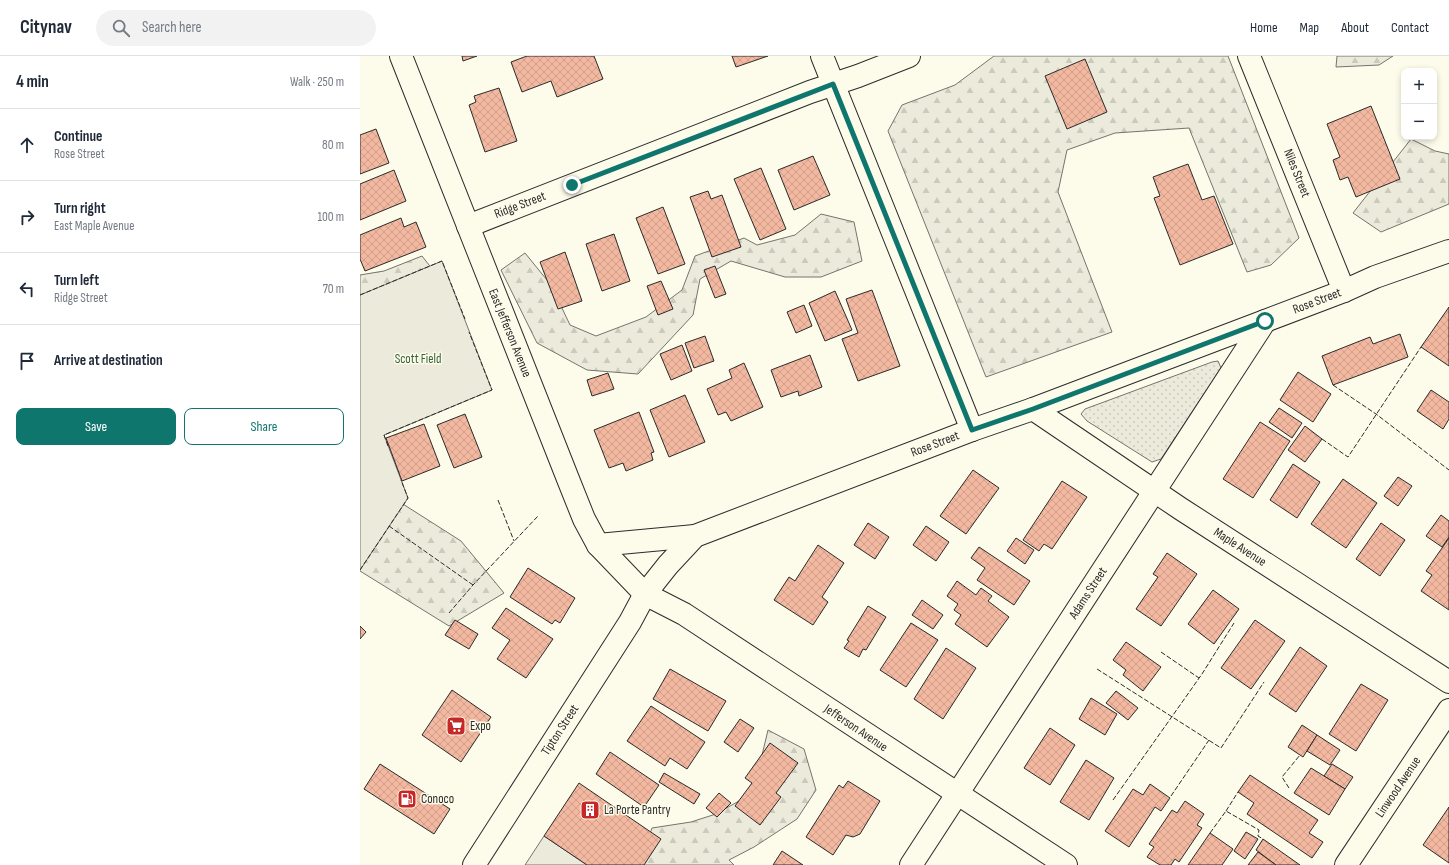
<!DOCTYPE html>
<meta charset="utf-8">
<style>
body{margin:0;font-family:"Sofia Sans Condensed",sans-serif;background:#f2f2f3;color:#1f2937}
.controls{position:absolute;right:12px;top:12px;display:grid;overflow:hidden;border-radius:8px;box-shadow:0 2px 6px #0003}
.controls button{width:36px;height:36px;display:grid;place-items:center;padding:0;border:0;border-bottom:1px solid #e0e1e3;background:#fff;color:#1f2937;font:20px sans-serif}
.stop{position:absolute;width:12px;height:12px;margin:-9px;border:3px solid #0f766e;border-radius:50%;background:#fff}
.stop.end{background:#0f766e;border-color:#fff;box-shadow:0 1px 4px #0008}
.list{margin:0;padding:0;list-style:none}
h2{display:flex;justify-content:space-between;align-items:center;height:52px;margin:0;padding:0 16px;font-size:17px}
h2 small{font-size:13px;font-weight:400;color:#747a83}
.list li{display:grid;grid-template-columns:26px 1fr auto;gap:12px;align-items:center;box-sizing:border-box;height:72px;padding:0 16px;border-top:1px solid #e0e1e3}
.list b{display:block;font-size:15px;white-space:nowrap}
.list p{margin:0;font-size:13px;white-space:nowrap;color:#747a83}
.list em{font-size:13px;font-style:normal;color:#747a83}
.actions{display:flex;gap:8px;padding:12px 16px}
.actions a{flex:1;padding:9px 0;border:1px solid #0f766e;border-radius:8px;text-align:center;font-size:14px;color:#0f766e}
.actions .main{background:#0f766e;color:#fff}
.icon{flex:none;width:22px;height:22px;fill:none;stroke:currentColor;stroke-width:2;stroke-linecap:round;stroke-linejoin:round}
.map{position:relative;flex:none;width:1089px;height:809px;overflow:hidden}
header{display:flex;align-items:center;gap:24px;box-sizing:border-box;height:56px;padding:0 20px;background:#fff;border-bottom:1px solid #e0e1e3}
header strong{font-size:19px}
nav{display:flex;gap:22px;margin-inline-start:auto;font-size:14px}
.search{width:280px;height:36px;background:#f2f2f3;display:flex;align-items:center;gap:10px;box-sizing:border-box;padding:0 14px;border-radius:22px;color:#747a83;font-size:15px}
main{display:flex}
aside{flex:1;background:#fff}
.map>svg:first-child{display:block}
.grass{fill:url(#grass-dots);stroke:#74746e}
.forest{fill:url(#forest-firs);stroke:#74746e}
.green{fill:#ecebdb;stroke:#74746e}
.parking{fill:#eceadb;stroke:#74746e}
.building{fill:url(#building-cross-hatch);stroke:#2b2b2b}
.lines{fill:none;stroke-linecap:round;stroke-linejoin:round}
.street-casing{stroke:#2b2b2b;stroke-width:24}
.secondary-casing{stroke:#2b2b2b;stroke-width:24}
.street{stroke:#fdfbea;stroke-width:22}
.secondary{stroke:#fdfbea;stroke-width:22}
.fence{stroke:#2b2b2b;stroke-width:1;stroke-dasharray:5 2;stroke-linecap:butt}
.route{stroke:#0f766e;stroke-width:5}
.labels{text-anchor:middle;dominant-baseline:central;stroke-width:3;stroke-linejoin:round;paint-order:stroke}
.street-label{font-size:13px;fill:#2b2b2b;stroke:#fdfbea}
.park-label{font-size:13px;fill:#34623c;stroke:#fdfbea}
.poi-label{font-size:13px;fill:#2b2b2b;stroke:#fdfbea;text-anchor:start}
</style>
<header>
<strong>Citynav</strong>
<div class="search"><svg class="icon" aria-label="search" viewBox="0 0 24 24"><circle cx="10" cy="10" r="6"/><path d="M15 15l6 6"/></svg>Search here</div>
<nav><a>Home</a><a>Map</a><a>About</a><a>Contact</a></nav>
</header>
<main>
<aside>
<h2>4 min<small>Walk · 250 m</small></h2>
<ul class="list">
<li><svg class="icon" aria-label="ahead" viewBox="0 0 24 24"><path d="M12 20V5M6 11l6-6 6 6"/></svg><div><b>Continue</b><p>Rose Street</p></div><em>80 m</em></li>
<li><svg class="icon" aria-label="right" viewBox="0 0 24 24"><path d="M7 20v-9h11M14 6l5 5-5 5"/></svg><div><b>Turn right</b><p>East Maple Avenue</p></div><em>100 m</em></li>
<li><svg class="icon" aria-label="left" viewBox="0 0 24 24"><path d="M17 20v-9H6M10 6l-5 5 5 5"/></svg><div><b>Turn left</b><p>Ridge Street</p></div><em>70 m</em></li>
<li><svg class="icon" aria-label="arrive" viewBox="0 0 24 24"><path d="M6 21V4h12l-3 4 3 4H6"/></svg><div><b>Arrive at destination</b></div></li>
</ul>
<div class="actions"><a class="main">Save</a><a>Share</a></div>
</aside>
<div class="map">
<svg width="1089" height="809" viewBox="0 0 1089 809">
<defs>
<pattern id="grass-dots" width="8" height="8" patternUnits="userSpaceOnUse"><rect width="8" height="8" fill="#ecebdb"/><path d="M2 2h.1M6 6h.1" fill="none" stroke="#cbcabc" stroke-width="1.8" stroke-linecap="round"/></pattern>
<pattern id="forest-firs" width="22" height="20" patternUnits="userSpaceOnUse"><rect width="22" height="20" fill="#ecebdb"/><path d="M5 1l3.5 6h-7zM16 11l3.5 6h-7z" fill="#cbcabc"/></pattern>
<pattern id="building-cross-hatch" width="8" height="8" patternUnits="userSpaceOnUse"><rect width="8" height="8" fill="#f2b8a0"/><path d="M0 0l8 8M0 8l8-8" fill="none" stroke="#d09e8a"/></pattern>
</defs>
<rect width="100%" height="100%" fill="#fdfbea"/>
<polygon class="grass" points="858,305 861,312 801,403 792,406 727,365 721,358 725,353 852,306"/>
<g class="forest">
<polygon points="634,0 868,0 939,182 911,209 887,216 829,72 755,77 707,94 698,136 752,276 626,321 528,75 542,49 595,29"/>
<polygon points="977,0 1033,0 1019,9 976,11"/>
<polygon points="1051,83 1075,95 1089,98 1089,148 1021,176 993,157"/>
<polygon points="461,158 494,166 502,205 461,221 425,221 371,205 340,223 333,259 278,318 227,314 177,287 141,214 165,197 191,229 210,269 236,280 286,261 322,234 335,200 384,182 397,189 435,179"/>
<polygon points="62,200 80,223 0,264 0,219 24,215"/>
<polygon points="0,432 24,436 101,485 144,537 89,570 0,515"/>
<polygon points="408,674 444,693 456,734 437,763 394,791 369,804 374,809 279,809 292,772 331,766 356,758 393,737"/>
</g>
<polygon class="green" points="82,205 132,334 24,379 48,442 0,514 0,239"/>
<polygon class="parking" points="184,780 227,809 165,809"/>
<g class="building">
<polygon points="102,0 117,0 103,5"/>
<polygon points="167,0 234,0 243,23 197,41 191,25 162,36 151,6"/>
<polygon points="372,0 408,0 376,11"/>
<polygon points="725,3 747,56 707,73 685,20"/>
<polygon points="139,32 157,85 125,96 109,49 116,46 114,40"/>
<polygon points="1011,50 1040,123 996,141 988,121 980,124 973,104 980,101 967,68"/>
<polygon points="16,73 29,107 0,118 0,79"/>
<polygon points="453,100 470,139 434,154 418,114"/>
<polygon points="828,108 842,144 854,140 873,188 820,209 794,142 800,140 793,121"/>
<polygon points="401,112 426,173 400,184 374,123"/>
<polygon points="34,114 46,145 0,164 0,128"/>
<polygon points="348,135 351,143 362,139 381,191 352,201 330,141"/>
<polygon points="303,151 325,208 298,218 276,162"/>
<polygon points="41,162 44,171 56,166 66,191 5,215 0,203 0,179"/>
<polygon points="254,178 270,225 242,235 226,188"/>
<polygon points="205,196 222,245 198,253 180,206"/>
<polygon points="355,210 366,238 355,242 344,214"/>
<polygon points="301,225 313,253 298,259 287,230"/>
<polygon points="512,234 540,310 498,325 482,283 498,277 486,243"/>
<polygon points="475,235 492,274 465,285 449,247"/>
<polygon points="444,249 452,270 436,277 427,256"/>
<polygon points="1089,251 1089,310 1061,291"/>
<polygon points="1040,278 1048,301 973,329 962,300 1010,281 1013,288"/>
<polygon points="345,280 354,305 334,312 325,287"/>
<polygon points="322,289 332,315 311,324 300,298"/>
<polygon points="450,299 462,331 439,340 438,335 421,341 411,314"/>
<polygon points="384,307 403,351 371,365 366,356 358,359 347,333 372,322 369,314"/>
<polygon points="938,316 971,338 953,366 920,344"/>
<polygon points="248,317 254,333 232,340 227,324"/>
<polygon points="1071,334 1089,346 1089,363 1083,373 1057,355"/>
<polygon points="325,339 345,386 309,401 290,354"/>
<polygon points="919,352 942,367 932,382 909,366"/>
<polygon points="279,356 294,396 291,397 293,404 266,415 263,407 249,412 234,374"/>
<polygon points="105,358 122,401 94,412 77,369"/>
<polygon points="900,366 930,385 893,442 863,423"/>
<polygon points="64,368 80,410 42,425 26,382"/>
<polygon points="945,370 962,383 945,406 928,394"/>
<polygon points="933,408 960,426 937,462 910,444"/>
<polygon points="613,414 639,432 606,478 580,460"/>
<polygon points="1038,421 1052,430 1038,450 1024,440"/>
<polygon points="983,423 1017,447 986,492 951,468"/>
<polygon points="702,425 727,441 692,493 684,488 679,495 663,484"/>
<polygon points="1081,459 1089,465 1089,481 1082,491 1066,480"/>
<polygon points="508,467 529,481 515,503 494,489"/>
<polygon points="1021,467 1045,484 1020,520 996,503"/>
<polygon points="566,470 589,486 576,505 553,489"/>
<polygon points="656,482 674,494 665,508 647,495"/>
<polygon points="1089,482 1089,554 1061,535 1072,519 1066,515"/>
<polygon points="458,489 484,507 462,541 468,546 453,569 414,544 429,521 435,525"/>
<polygon points="619,491 670,525 654,549 617,524 625,512 611,502"/>
<polygon points="807,497 837,518 801,570 776,553 798,521 793,518"/>
<polygon points="168,512 215,542 200,567 195,564 192,568 150,541"/>
<polygon points="597,525 616,539 621,532 632,540 628,545 649,561 627,591 595,568 601,559 594,554 598,548 587,540"/>
<polygon points="853,534 879,553 854,588 828,568"/>
<polygon points="562,544 583,559 573,573 552,559"/>
<polygon points="508,550 526,561 506,594 503,593 499,601 484,592 489,585 487,584"/>
<polygon points="146,552 193,583 166,622 137,603 150,584 132,572"/>
<polygon points="95,564 118,578 109,593 85,579"/>
<polygon points="895,564 925,585 891,633 861,612"/>
<polygon points="551,567 578,584 546,631 520,614"/>
<polygon points="0,570 6,576 0,583"/>
<polygon points="766,586 801,611 783,635 763,619 766,614 753,604"/>
<polygon points="940,591 967,610 936,656 909,638"/>
<polygon points="586,592 616,612 583,663 554,643"/>
<polygon points="310,613 366,645 348,675 293,643"/>
<polygon points="1001,628 1028,644 996,695 969,678"/>
<polygon points="92,634 131,661 101,706 62,679"/>
<polygon points="756,635 778,652 768,664 746,647"/>
<polygon points="731,642 757,658 745,679 719,663"/>
<polygon points="291,650 345,686 327,713 310,702 305,710 267,685"/>
<polygon points="380,663 394,672 378,696 364,686"/>
<polygon points="942,669 957,679 943,701 928,691"/>
<polygon points="690,672 715,689 690,729 664,712"/>
<polygon points="957,679 980,694 970,709 947,695"/>
<polygon points="410,687 438,707 416,737 421,741 400,769 375,750 392,727 385,722"/>
<polygon points="250,696 299,729 284,751 236,718"/>
<polygon points="726,704 754,722 729,764 700,746"/>
<polygon points="20,708 90,753 74,778 4,733"/>
<polygon points="972,708 993,721 985,733 964,720"/>
<polygon points="951,712 985,733 969,759 934,737"/>
<polygon points="304,717 340,738 334,748 299,726"/>
<polygon points="890,719 958,764 949,777 963,786 952,802 887,758 894,747 878,736"/>
<polygon points="488,725 520,745 500,778 493,781 486,779 473,799 446,781 479,729 483,732"/>
<polygon points="219,727 301,783 284,809 227,809 184,780"/>
<polygon points="790,728 810,742 801,755 795,751 769,791 745,775 773,733 783,739"/>
<polygon points="359,737 371,747 357,761 346,752"/>
<polygon points="825,745 844,758 837,769 842,772 819,806 815,803 811,809 800,809 787,801 794,791 789,788 812,754 817,757"/>
<polygon points="1089,751 1089,807 1063,789"/>
<polygon points="886,776 898,783 885,803 874,795"/>
<polygon points="850,777 873,793 862,809 828,809"/>
<polygon points="903,783 940,809 916,809 896,794"/>
<polygon points="422,795 443,809 413,809"/>
<polygon points="898,796 916,809 888,809"/>
</g>
<g class="lines">
<g class="street-casing">
<g id="street">
<polyline points="462,0 612,374"/>
<polyline points="889,0 984,235"/>
<polyline points="108,170 450,36 498,20 549,0"/>
<polyline points="673,353 821,453 1089,626"/>
<polyline points="551,809 905,265"/>
<polyline points="986,809 1089,654"/>
</g>
</g>
<g class="secondary-casing">
<g id="secondary">
<polyline points="41,0 208,423 224,463 238,489 285,538 324,558 706,809"/>
<polyline points="238,489 335,480"/>
<polyline points="114,809 270,566 285,538 308,509 335,480 612,374 673,353 905,265 984,235 1015,221 1089,195"/>
</g>
</g>
<use href="#street" class="street"/>
<use href="#secondary" class="secondary"/>
<g class="fence">
<polyline points="0,239 82,205 105,263"/>
<polyline points="973,329 1016,358 1089,414"/>
<polyline points="962,383 988,401 1061,291"/>
<polyline points="28,390 24,379 132,334 109,276"/>
<polyline points="138,444 154,485"/>
<polyline points="29,470 113,529"/>
<polyline points="0,514 48,442 41,424"/>
<polyline points="89,557 113,529 178,460"/>
<polyline points="801,596 839,622"/>
<polyline points="737,613 861,692 904,626"/>
<polyline points="929,732 922,721 940,699"/>
<polyline points="811,740 849,684"/>
<polyline points="753,744 842,618 874,567"/>
<polyline points="866,755 878,736"/>
<polyline points="850,777 866,755 899,774 898,780 903,783"/>
</g>
</g>
<g class="lines">
<polyline class="route" points="212,129 473,28 612,374 673,353 905,265"/>
</g>
<defs>
<g id="supermarket-square" transform="scale(1)"><rect x="-9" y="-9" width="18" height="18" rx="4" fill="#c62828" stroke="#fdfbea"/><path d="M-6-5.5h2.5l.6 2H6L4.5 2H-2.5L-4.4-4H-6ZM-1.5 3.2a1.3 1.3 0 1 0 .1 0ZM3 3.2a1.3 1.3 0 1 0 .1 0Z" fill="#fff"/></g>
<g id="fuel-square" transform="scale(1)"><rect x="-9" y="-9" width="18" height="18" rx="4" fill="#c62828" stroke="#fdfbea"/><path d="M-5.5-6h7V0h2V4h1.3V-2.5L3-4.5l.8-.8L6-3V5H2.5V1h-1V6h-7ZM-4.2-4.7v3.2H.2V-4.7Z" fill="#fff"/></g>
<g id="building-square" transform="scale(1)"><rect x="-9" y="-9" width="18" height="18" rx="4" fill="#c62828" stroke="#fdfbea"/><path d="M-4-6H4V6H1V3H-1V6H-4ZM-2.5-4.3h1.7v1.8h-1.7ZM.8-4.3h1.7v1.8H.8ZM-2.5-1h1.7V.8h-1.7ZM.8-1h1.7V.8H.8Z" fill="#fff"/></g>
</defs>
<g fill-rule="evenodd">
<use href="#supermarket-square" x="96" y="670"/>
<use href="#fuel-square" x="47" y="743"/>
<use href="#building-square" x="230" y="754"/>
</g>
<g class="labels">
<g class="street-label">
<text transform="translate(937 117) rotate(68)">Niles Street</text>
<text transform="translate(160 149) rotate(-21)">Ridge Street</text>
<text transform="translate(957 245) rotate(-21)">Rose Street</text>
<text transform="translate(150 277) rotate(68)">East Jefferson Avenue</text>
<text transform="translate(575 388) rotate(-21)">Rose Street</text>
<text transform="translate(880 491) rotate(33)">Maple Avenue</text>
<text transform="translate(728 537) rotate(-57)">Adams Street</text>
<text transform="translate(496 672) rotate(34)">Jefferson Avenue</text>
<text transform="translate(200 674) rotate(-57)">Tipton Street</text>
<text transform="translate(1038 731) rotate(-56)">Linwood Avenue</text>
</g>
<g class="park-label">
<text x="58" y="303">Scott Field</text>
</g>
<g class="poi-label">
<text x="110" y="670">Expo</text>
<text x="61" y="743">Conoco</text>
<text x="244" y="754">La Porte Pantry</text>
</g>
</g>
</svg>
<div class="controls">
<button>+</button>
<button>−</button>
</div>
<div class="stop" style="left:905px;top:265px"></div>
<div class="stop end" style="left:212px;top:129px"></div>
</div>
</main>
